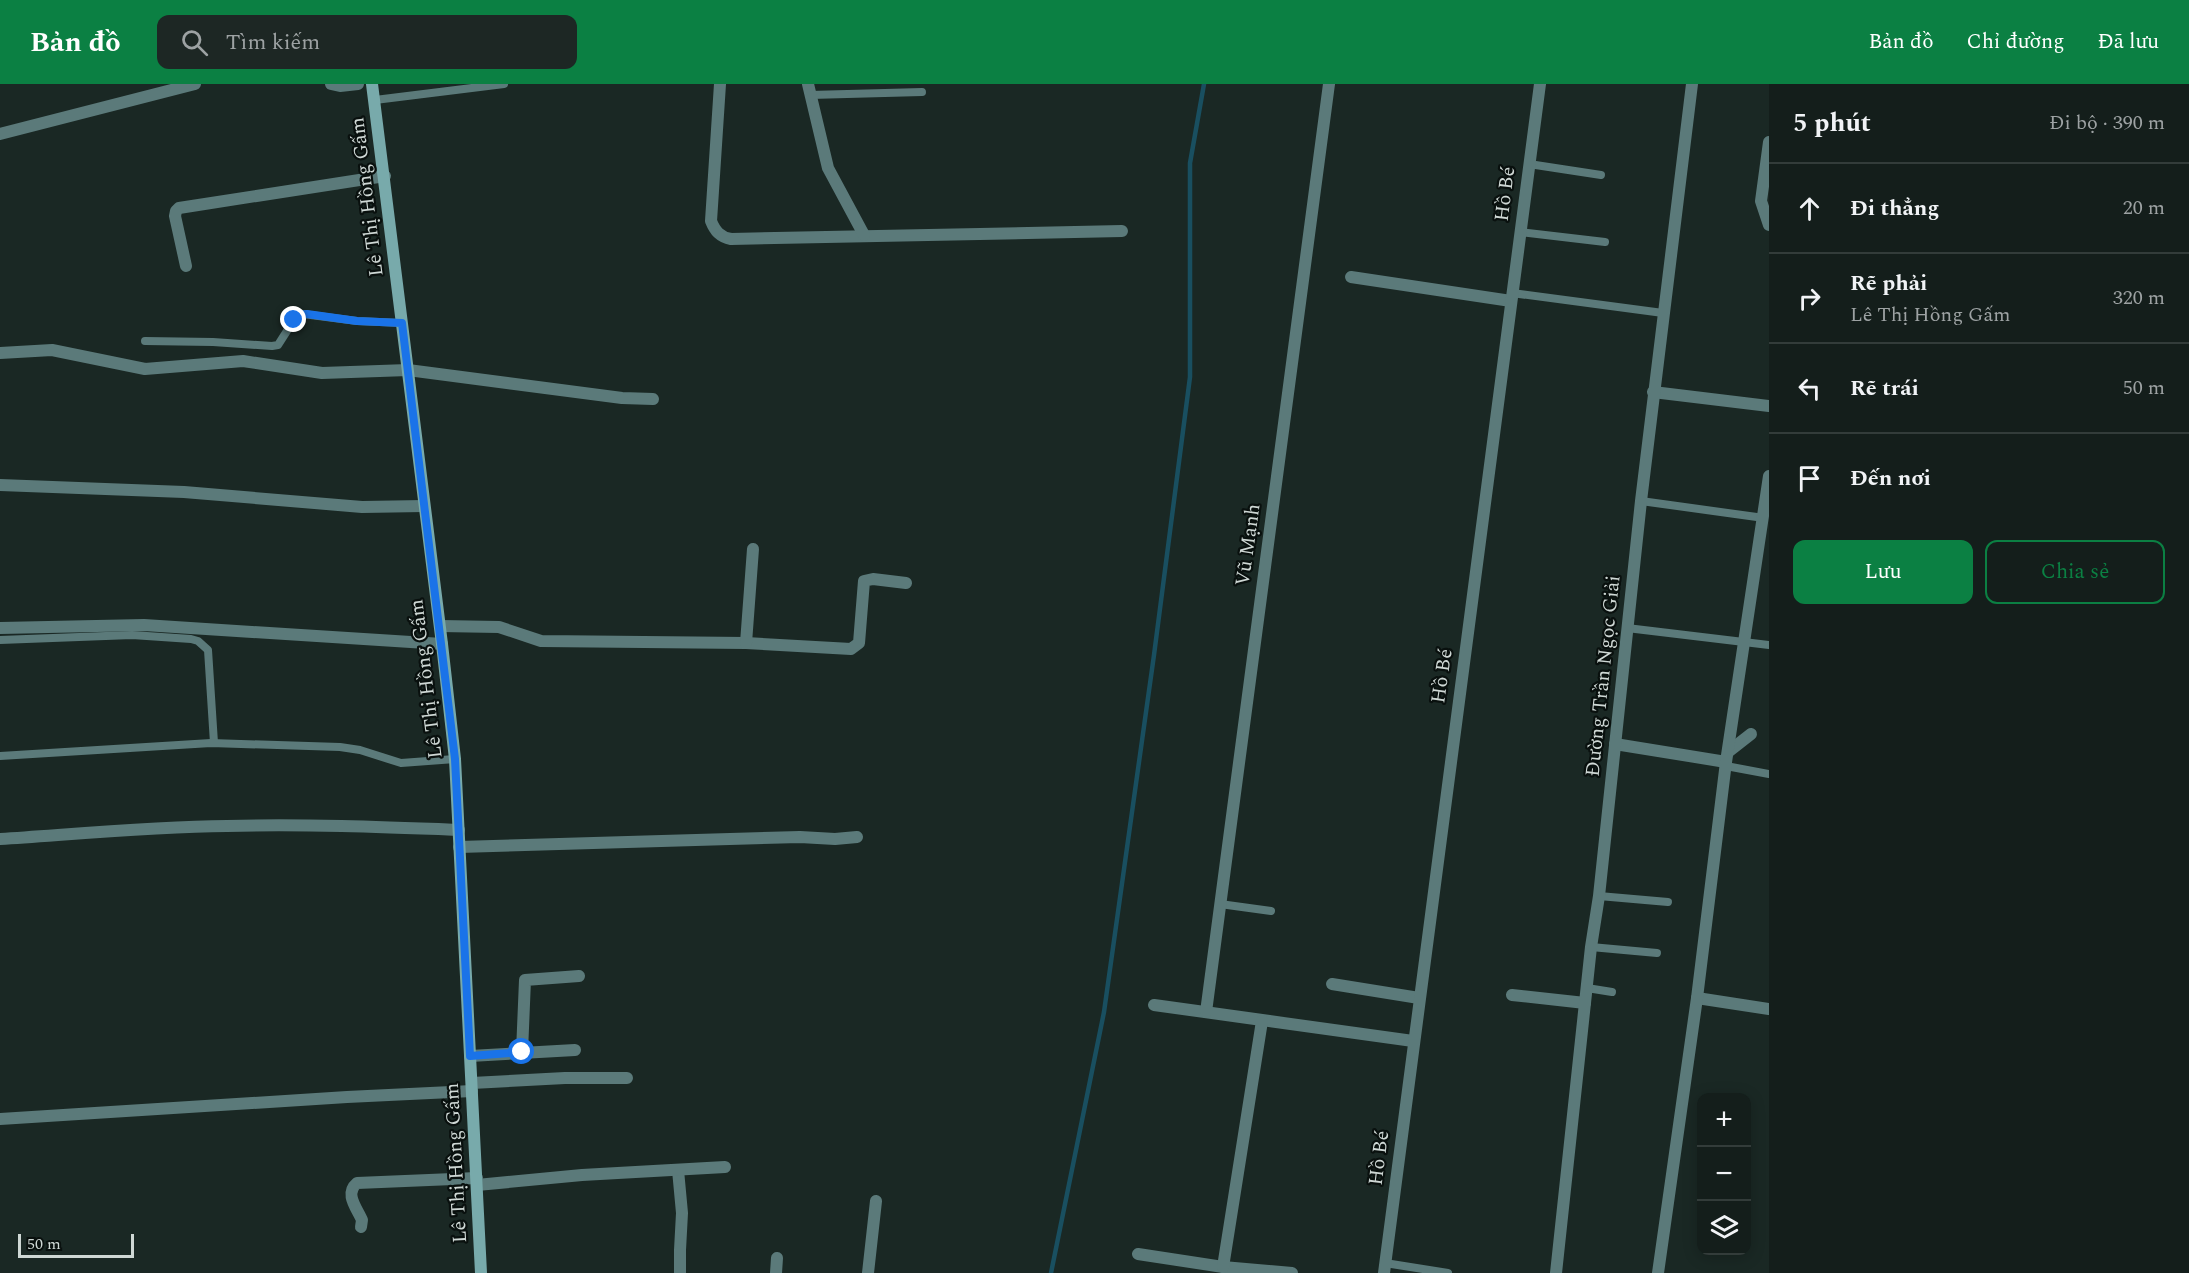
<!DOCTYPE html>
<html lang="vi">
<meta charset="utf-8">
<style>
body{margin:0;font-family:Spectral,serif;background:#1d2724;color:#f1f3f6}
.controls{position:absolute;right:18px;bottom:18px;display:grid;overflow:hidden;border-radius:12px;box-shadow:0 3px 15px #0003}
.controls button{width:54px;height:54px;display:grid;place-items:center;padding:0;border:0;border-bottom:2px solid #333c3a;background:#141e1b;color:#f1f3f6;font:30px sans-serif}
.scale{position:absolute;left:18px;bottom:15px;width:116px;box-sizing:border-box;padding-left:6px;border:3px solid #cfd8d5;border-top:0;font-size:16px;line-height:21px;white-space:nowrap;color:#cfd8d5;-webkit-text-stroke:4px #09100e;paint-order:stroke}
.stop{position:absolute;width:18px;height:18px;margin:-14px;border:4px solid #1a73e8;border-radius:50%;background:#fff}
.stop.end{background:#1a73e8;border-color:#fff;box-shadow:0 2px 6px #0008}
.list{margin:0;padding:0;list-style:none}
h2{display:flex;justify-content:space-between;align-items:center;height:78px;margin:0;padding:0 24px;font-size:26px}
h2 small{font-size:20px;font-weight:400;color:#9da2a3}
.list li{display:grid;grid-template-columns:39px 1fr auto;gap:18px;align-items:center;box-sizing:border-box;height:90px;padding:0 24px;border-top:2px solid #333c3a}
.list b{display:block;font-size:22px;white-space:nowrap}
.list p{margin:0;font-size:20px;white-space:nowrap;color:#9da2a3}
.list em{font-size:20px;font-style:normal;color:#9da2a3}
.actions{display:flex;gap:12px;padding:18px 24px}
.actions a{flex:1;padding:14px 0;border:2px solid #0b8043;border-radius:12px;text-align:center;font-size:21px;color:#0b8043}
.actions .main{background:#0b8043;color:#fff}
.icon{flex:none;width:33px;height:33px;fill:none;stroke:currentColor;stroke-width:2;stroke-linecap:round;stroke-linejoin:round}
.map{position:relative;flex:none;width:1769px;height:1189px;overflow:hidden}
header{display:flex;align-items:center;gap:36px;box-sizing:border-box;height:84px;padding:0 30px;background:#0b8043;color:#fff}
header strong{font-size:28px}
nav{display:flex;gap:33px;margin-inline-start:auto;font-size:21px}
.search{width:420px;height:54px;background:#1d2724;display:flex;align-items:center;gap:15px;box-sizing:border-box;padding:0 21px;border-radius:12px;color:#9da2a3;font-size:22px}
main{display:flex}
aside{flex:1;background:#141e1b}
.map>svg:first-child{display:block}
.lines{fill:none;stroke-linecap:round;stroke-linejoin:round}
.stream{stroke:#194f60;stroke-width:4.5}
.service{stroke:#5b7a7a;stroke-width:8}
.minor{stroke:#5b7a7a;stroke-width:12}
.tertiary{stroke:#5b7a7a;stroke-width:12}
.secondary{stroke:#78aaab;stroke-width:12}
.route{stroke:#1a73e8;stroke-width:8}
.labels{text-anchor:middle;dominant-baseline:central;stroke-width:4.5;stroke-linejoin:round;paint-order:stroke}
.street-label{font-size:20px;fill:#cfd8d5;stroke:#09100e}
</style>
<header>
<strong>Bản đồ</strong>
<div class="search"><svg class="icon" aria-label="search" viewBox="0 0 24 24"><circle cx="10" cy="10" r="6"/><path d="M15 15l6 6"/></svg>Tìm kiếm</div>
<nav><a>Bản đồ</a><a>Chỉ đường</a><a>Đã lưu</a></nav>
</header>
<main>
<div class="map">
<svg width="1769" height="1189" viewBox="0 0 1769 1189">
<rect width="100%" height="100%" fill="#1a2824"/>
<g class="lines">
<polyline class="stream" points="1051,1189 1104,928 1154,571 1190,293 1190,79 1204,0"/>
<g class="service">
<polyline points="810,11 922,8"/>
<polyline points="375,16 504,0"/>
<polyline points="1529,80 1601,91"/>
<polyline points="1520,148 1605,158"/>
<polyline points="1512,209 1663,229"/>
<polyline points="145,257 213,258 272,262 278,261 294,236 303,230 357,237 402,239"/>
<polyline points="1641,417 1764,434"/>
<polyline points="1627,544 1769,561"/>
<polyline points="0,556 132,551 191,555 198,557 208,566 214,659"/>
<polyline points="0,672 211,659 340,663 360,666 401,679 455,675"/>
<polyline points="1726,682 1769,690"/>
<polyline points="1599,812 1668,818"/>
<polyline points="1220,820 1271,827"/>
<polyline points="1591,863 1657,869"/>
<polyline points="1587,904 1612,908"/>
<polyline points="1385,1179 1448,1189"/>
</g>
<g class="minor">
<polyline points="331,0 340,2 358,0"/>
<path d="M720,0L711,137C715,147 720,153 731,155L1122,147"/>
<polyline points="808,0 828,84 864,151"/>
<polyline points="0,50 195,0"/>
<polyline points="1769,58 1761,117 1769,141"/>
<polyline points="186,182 175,132 176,127 179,124 385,92"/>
<polyline points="1351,193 1511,217"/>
<polyline points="0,269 52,266 145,285 243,277 322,289 408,286 622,314 653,315"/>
<polyline points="1653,308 1769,322"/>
<polyline points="0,401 184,408 362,423 424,422"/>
<polyline points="440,542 499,543 541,557 746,559 851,565 859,559 864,497 873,495 906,499"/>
<polyline points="0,544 144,541 442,560"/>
<polyline points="746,559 753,465"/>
<polyline points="1615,660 1726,678"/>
<polyline points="1728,668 1751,650"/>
<path d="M0,755C76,750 151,743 227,742C304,740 381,743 459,746"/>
<polyline points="459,763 800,753 835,755 857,753"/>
<polyline points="1332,900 1419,914"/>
<polyline points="1512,911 1585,919"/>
<polyline points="1697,914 1769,925"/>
<polyline points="1154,921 1413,957"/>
<polyline points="1206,928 1329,0"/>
<polyline points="522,968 525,896 579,892"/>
<polyline points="470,972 575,966"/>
<polyline points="472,999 565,994 627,994"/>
<polyline points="0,1035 347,1013 472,1007"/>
<polyline points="678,1086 682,1129 680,1166 680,1189"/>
<polyline points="477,1101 582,1091 725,1083"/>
<path d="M361,1143L362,1136C357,1124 344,1110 357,1099L477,1094"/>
<polyline points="1138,1170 1223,1183 1292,1189"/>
<polyline points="1223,1183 1262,937"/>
<polyline points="776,1189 777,1174"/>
<polyline points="868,1189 876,1117"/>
<polyline points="1384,1189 1540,0"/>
<polyline points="1658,1189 1697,914 1726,678 1769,392"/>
</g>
<polyline class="tertiary" points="1556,1189 1591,863 1599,812 1641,417 1692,0"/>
<polyline class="secondary" points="372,0 442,560 455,675 481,1189"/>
</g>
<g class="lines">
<polyline class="route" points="294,236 299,231 307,230 357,237 402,239 455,675 470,972 522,968"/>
</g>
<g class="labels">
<g class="street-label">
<text transform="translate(1505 110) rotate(-83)">Hồ Bé</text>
<text transform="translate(367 113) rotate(-97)">Lê Thị Hồng Gấm</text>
<text transform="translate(1248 461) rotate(-82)">Vũ Mạnh</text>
<text transform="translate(1442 592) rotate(-82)">Hồ Bé</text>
<text transform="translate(1603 592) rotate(-84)">Đường Trần Ngọc Giải</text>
<text transform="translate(426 595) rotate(-97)">Lê Thị Hồng Gấm</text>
<text transform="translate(1379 1074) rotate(-83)">Hồ Bé</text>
<text transform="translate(456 1079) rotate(-93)">Lê Thị Hồng Gấm</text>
</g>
</g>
</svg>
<div class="controls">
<button>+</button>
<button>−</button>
<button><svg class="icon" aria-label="layers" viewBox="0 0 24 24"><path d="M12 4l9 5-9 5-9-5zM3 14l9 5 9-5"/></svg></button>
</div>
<div class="scale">50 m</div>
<div class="stop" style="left:522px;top:968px"></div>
<div class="stop end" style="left:294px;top:236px"></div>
</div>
<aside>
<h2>5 phút<small>Đi bộ · 390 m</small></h2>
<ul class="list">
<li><svg class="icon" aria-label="ahead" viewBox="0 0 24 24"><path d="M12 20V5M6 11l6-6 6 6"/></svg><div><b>Đi thẳng</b></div><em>20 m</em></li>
<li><svg class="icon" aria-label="right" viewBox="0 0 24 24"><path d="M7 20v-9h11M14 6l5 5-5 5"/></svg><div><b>Rẽ phải</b><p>Lê Thị Hồng Gấm</p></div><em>320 m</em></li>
<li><svg class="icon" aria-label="left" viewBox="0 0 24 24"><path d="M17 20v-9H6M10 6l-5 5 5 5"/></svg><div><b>Rẽ trái</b></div><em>50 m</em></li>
<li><svg class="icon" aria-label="arrive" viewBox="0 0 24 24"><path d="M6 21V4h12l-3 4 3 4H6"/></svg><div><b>Đến nơi</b></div></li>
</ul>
<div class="actions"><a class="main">Lưu</a><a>Chia sẻ</a></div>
</aside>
</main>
